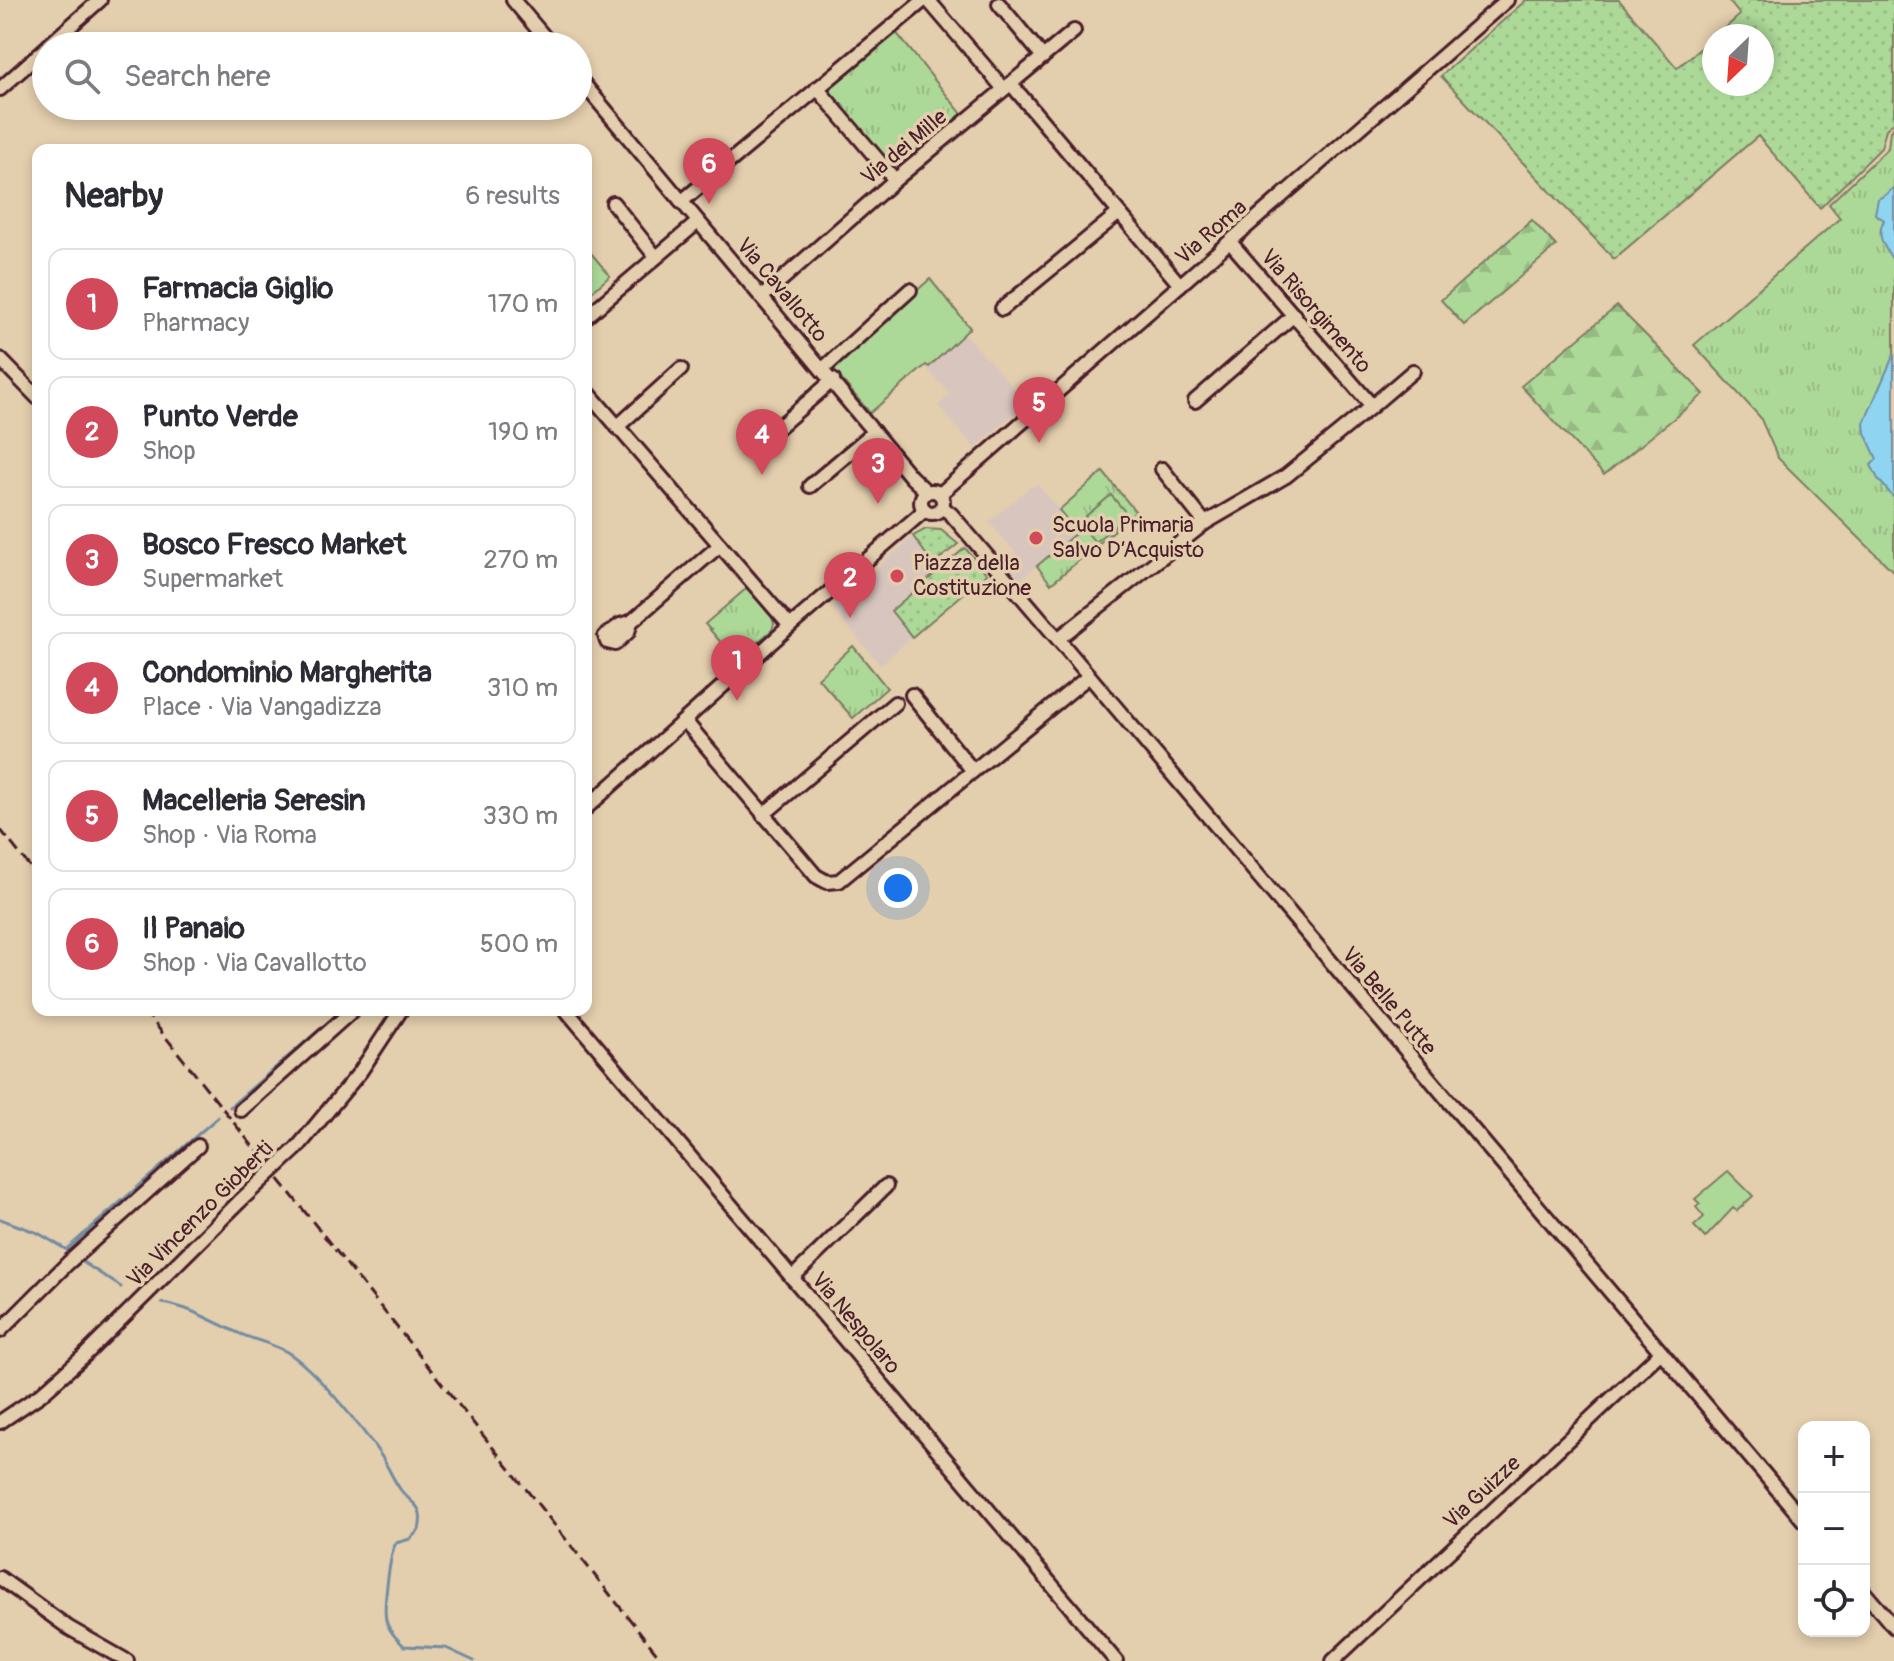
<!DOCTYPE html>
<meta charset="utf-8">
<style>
body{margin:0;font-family:Pangolin,sans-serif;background:#f7f7f7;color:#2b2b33}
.controls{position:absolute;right:24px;bottom:24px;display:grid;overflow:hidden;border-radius:16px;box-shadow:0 4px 12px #0003}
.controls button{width:72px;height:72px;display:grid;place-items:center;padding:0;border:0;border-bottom:2px solid #e1e1e2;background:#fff;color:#2b2b33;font:40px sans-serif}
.compass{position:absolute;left:1702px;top:24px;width:72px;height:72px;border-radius:50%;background:#fff;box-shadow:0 4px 12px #0003;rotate:205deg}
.you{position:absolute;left:898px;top:888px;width:28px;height:28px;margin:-20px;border:6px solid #fff;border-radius:50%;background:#1a73e8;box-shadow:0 0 0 12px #1a73e833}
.badge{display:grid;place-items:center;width:52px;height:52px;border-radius:50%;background:#d1495b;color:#fff;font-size:26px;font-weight:700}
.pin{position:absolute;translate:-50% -66px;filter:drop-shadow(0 2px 4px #0008)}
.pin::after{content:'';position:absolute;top:42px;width:28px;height:24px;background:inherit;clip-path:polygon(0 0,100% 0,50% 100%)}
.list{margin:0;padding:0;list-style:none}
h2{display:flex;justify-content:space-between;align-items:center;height:104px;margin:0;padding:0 32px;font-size:34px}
h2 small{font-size:26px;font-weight:400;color:#7c7c81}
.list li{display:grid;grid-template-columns:52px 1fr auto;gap:24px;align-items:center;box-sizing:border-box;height:112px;margin:0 16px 16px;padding:0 16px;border:2px solid #e1e1e2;border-radius:16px}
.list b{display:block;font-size:30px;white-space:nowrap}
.list p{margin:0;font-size:26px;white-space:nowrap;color:#7c7c81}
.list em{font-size:26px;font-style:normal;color:#7c7c81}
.icon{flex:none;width:44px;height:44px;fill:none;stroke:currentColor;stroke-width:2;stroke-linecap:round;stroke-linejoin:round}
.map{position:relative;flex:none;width:1894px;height:1661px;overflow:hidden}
.search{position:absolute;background:#fff;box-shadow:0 4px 12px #0003;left:32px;top:32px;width:560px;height:88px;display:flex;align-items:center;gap:20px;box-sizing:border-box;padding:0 28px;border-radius:44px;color:#7c7c81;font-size:30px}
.panel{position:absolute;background:#fff;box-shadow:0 4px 12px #0003;left:32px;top:144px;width:560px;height:872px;border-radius:16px}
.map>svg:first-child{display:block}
.built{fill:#d8c6be}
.grass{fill:url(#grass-dots);stroke:#7c7c62;stroke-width:2}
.forest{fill:url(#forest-firs);stroke:#7c7c62;stroke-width:2}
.park{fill:url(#park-tufts);stroke:#7c7c62;stroke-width:2}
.garden{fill:#add998;stroke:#7c7c62;stroke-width:2}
.water{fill:#8fd5f1;stroke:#738ca2;stroke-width:2}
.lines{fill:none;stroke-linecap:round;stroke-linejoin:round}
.stream{stroke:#738ca2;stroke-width:3}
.minor-casing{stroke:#4a1f2b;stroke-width:18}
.minor{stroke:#e3cead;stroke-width:12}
.rail{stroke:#4a1f2b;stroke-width:3;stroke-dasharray:12 6;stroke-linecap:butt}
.minor-bridge-casing{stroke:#4a1f2b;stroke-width:18;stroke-linecap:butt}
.minor-bridge{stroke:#e3cead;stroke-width:12}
.poi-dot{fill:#d1495b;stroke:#e3cead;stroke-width:3}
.labels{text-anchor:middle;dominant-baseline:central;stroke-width:7;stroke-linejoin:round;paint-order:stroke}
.street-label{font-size:22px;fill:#4a1f2b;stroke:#e3cead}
.poi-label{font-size:22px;fill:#4a1f2b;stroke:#e3cead;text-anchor:start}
</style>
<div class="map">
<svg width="1894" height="1661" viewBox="0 0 1894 1661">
<defs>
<pattern id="grass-dots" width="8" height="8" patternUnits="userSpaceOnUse" patternTransform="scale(2)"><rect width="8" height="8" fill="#add998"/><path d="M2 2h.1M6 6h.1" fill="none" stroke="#96ba83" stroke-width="1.8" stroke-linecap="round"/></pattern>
<pattern id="forest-firs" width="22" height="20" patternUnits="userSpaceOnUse" patternTransform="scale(2)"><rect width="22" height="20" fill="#add998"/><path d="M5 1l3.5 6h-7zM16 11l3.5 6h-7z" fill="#96ba83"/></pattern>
<pattern id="park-tufts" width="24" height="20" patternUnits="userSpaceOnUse" patternTransform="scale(2)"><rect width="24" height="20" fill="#add998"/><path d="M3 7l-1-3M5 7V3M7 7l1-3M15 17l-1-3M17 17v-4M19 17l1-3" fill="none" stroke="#96ba83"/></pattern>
</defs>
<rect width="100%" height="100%" fill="#e3cead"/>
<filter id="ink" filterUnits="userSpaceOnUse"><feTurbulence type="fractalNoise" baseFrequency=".0125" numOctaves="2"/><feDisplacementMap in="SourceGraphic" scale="16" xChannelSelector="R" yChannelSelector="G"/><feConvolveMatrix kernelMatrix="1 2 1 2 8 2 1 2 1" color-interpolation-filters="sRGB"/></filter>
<g filter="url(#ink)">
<g class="built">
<polygon points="964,333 1027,402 975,448 938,406 950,394 927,369"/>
<polygon points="1037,484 1078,532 1020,580 1004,562 1015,552 989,522 1031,486 1033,487"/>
<polygon points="913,536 936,571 890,612 911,637 881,665 832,609"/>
</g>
<g class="grass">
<polygon points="1526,0 1619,0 1677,68 1714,37 1714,84 1762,84 1762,36 1716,36 1740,15 1728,0 1894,0 1894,122 1886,129 1881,148 1820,208 1758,136 1614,259 1441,76"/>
<polygon points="926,529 941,530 958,544 933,564 913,536"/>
<polygon points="965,548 987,574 912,637 891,611"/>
</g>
<g class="forest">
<polygon points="1532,220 1556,246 1464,325 1441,300"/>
<polygon points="1617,306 1704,394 1604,475 1521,386"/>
</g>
<g class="park">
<polygon points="895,31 962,114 894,167 829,96 828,89"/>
<polygon points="1894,127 1894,572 1778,458 1760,417 1694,345 1840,218 1829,204 1888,148 1890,131"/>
<polygon points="586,247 610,276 586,297"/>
<polygon points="1103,472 1136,512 1051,584 1037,566 1077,532 1059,510"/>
<polygon points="747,588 772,617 774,624 772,630 736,660 705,624"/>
<polygon points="853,646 887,688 853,718 818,678"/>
</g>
<g class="garden">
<polygon points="930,279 970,328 929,367 926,365 870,413 831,367"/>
<polygon points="1111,495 1128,515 1095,542 1079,522"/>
<polygon points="1728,1171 1753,1196 1737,1211 1733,1208 1705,1238 1694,1226 1704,1217 1696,1207 1700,1204 1695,1199"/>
</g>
<g class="water">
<path d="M1894,187V262C1885,247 1875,237 1884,220L1875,214L1878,199L1887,194Z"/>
<polygon points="1894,354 1894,498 1878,479 1871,465 1877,459 1865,433 1864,423"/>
</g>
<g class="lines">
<g class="stream">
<polyline points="230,1107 342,1010"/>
<polyline points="0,1219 38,1233 72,1253"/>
<polyline points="67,1249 218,1117"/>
<polyline points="78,1259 121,1287"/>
<path d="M162,1303C190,1307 211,1321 236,1332C253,1340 271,1343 287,1352C315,1369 363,1429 382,1457C388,1467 393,1479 400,1489C412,1506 425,1503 419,1530L410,1539L396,1543C390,1552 383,1608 386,1620C388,1630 397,1639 404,1646L446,1648L474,1661"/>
</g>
<g class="minor-casing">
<g id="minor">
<polyline points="513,0 552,46"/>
<polyline points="928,0 1004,89"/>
<polyline points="999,4 1043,57"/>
<polyline points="48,46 100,0"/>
<polyline points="578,77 911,477 927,492"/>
<polyline points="1011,84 1180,285"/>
<polyline points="817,88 895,180"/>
<polyline points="0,89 46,48"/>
<polyline points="681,202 924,0"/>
<polyline points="613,203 656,257"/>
<polyline points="762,297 895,180 1074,31"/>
<polyline points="1002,309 1119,213"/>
<polyline points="586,317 698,222"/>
<polyline points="0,359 38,398"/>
<polyline points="823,369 910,290"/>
<polyline points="586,390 790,626"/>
<polyline points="1195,401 1294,315"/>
<polyline points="1372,406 1413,371"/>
<polyline points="780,426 833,380"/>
<polyline points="617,427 681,369"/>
<polyline points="1162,469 1205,523"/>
<polyline points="810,486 874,432"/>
<circle cx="932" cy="502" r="11"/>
<polyline points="940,494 1507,0"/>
<polyline points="942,507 951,514 1058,639 1804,1521"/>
<polyline points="631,622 628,632 615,644 607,642 605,636 620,625 631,622 720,545"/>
<polyline points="1058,639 1205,523 1286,476 1372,406 1230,242"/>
<polyline points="912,695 973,771"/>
<polyline points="685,721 816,876 827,882 839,881 1089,676"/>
<polyline points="586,808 790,626 925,510"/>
<polyline points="763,815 895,703"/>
<polyline points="566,1010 1116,1661"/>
<polyline points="241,1110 353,1010"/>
<polyline points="297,1148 360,1072 401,1010"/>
<polyline points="792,1278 886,1186"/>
<polyline points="0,1331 68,1263 198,1146"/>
<polyline points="0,1422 40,1395 84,1356 240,1201"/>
<polyline points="0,1578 69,1628 127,1661"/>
<polyline points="1864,1592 1894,1627"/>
<polyline points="1333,1661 1660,1353"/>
</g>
</g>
<use href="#minor" class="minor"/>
<g class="rail">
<polyline points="0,829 38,877"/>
<polyline points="144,1010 663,1661"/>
</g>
<g class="minor-bridge-casing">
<polyline id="minor-bridge" points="240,1201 297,1148"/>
</g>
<use href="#minor-bridge" class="minor-bridge"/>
</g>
</g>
<g class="poi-dot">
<circle cx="1036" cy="538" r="8"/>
<circle cx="897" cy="576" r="8"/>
</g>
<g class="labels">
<g class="street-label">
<text transform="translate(904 147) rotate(-40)">Via dei Mille</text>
<text transform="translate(1211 232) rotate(-41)">Via Roma</text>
<text transform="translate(782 290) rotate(50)">Via Cavallotto</text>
<text transform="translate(1316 311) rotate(49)">Via Risorgimento</text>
<text transform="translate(1389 1001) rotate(50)">Via Belle Putte</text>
<text transform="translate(200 1214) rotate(-45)">Via Vincenzo Gioberti</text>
<text transform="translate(856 1323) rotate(50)">Via Nespolaro</text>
<text transform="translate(1482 1492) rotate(-43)">Via Guizze</text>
</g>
<g class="poi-label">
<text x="1052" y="525">Scuola Primaria<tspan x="1052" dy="25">Salvo D’Acquisto</tspan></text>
<text x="913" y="563">Piazza della<tspan x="913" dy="25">Costituzione</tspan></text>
</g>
</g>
</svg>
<div class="controls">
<button>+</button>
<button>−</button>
<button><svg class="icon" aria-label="locate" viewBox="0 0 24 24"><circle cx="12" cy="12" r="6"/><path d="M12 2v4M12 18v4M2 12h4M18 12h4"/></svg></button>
</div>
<svg class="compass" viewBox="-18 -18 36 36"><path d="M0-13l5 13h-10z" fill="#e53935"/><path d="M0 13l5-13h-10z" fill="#7c7c81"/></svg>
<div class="you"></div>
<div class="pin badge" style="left:737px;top:701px">1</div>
<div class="pin badge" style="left:850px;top:618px">2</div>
<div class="pin badge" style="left:878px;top:504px">3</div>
<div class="pin badge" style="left:762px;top:475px">4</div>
<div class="pin badge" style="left:1039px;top:443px">5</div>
<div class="pin badge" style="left:709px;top:204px">6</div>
<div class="search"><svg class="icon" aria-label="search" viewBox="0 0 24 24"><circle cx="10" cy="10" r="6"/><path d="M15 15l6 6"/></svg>Search here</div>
<section class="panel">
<h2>Nearby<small>6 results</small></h2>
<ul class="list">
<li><span class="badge">1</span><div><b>Farmacia Giglio</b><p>Pharmacy</p></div><em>170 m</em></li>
<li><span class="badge">2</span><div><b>Punto Verde</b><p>Shop</p></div><em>190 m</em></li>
<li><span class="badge">3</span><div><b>Bosco Fresco Market</b><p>Supermarket</p></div><em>270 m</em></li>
<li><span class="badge">4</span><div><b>Condominio Margherita</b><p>Place · Via Vangadizza</p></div><em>310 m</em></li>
<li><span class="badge">5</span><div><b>Macelleria Seresin</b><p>Shop · Via Roma</p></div><em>330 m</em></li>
<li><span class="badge">6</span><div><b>Il Panaio</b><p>Shop · Via Cavallotto</p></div><em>500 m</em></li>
</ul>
</section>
</div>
